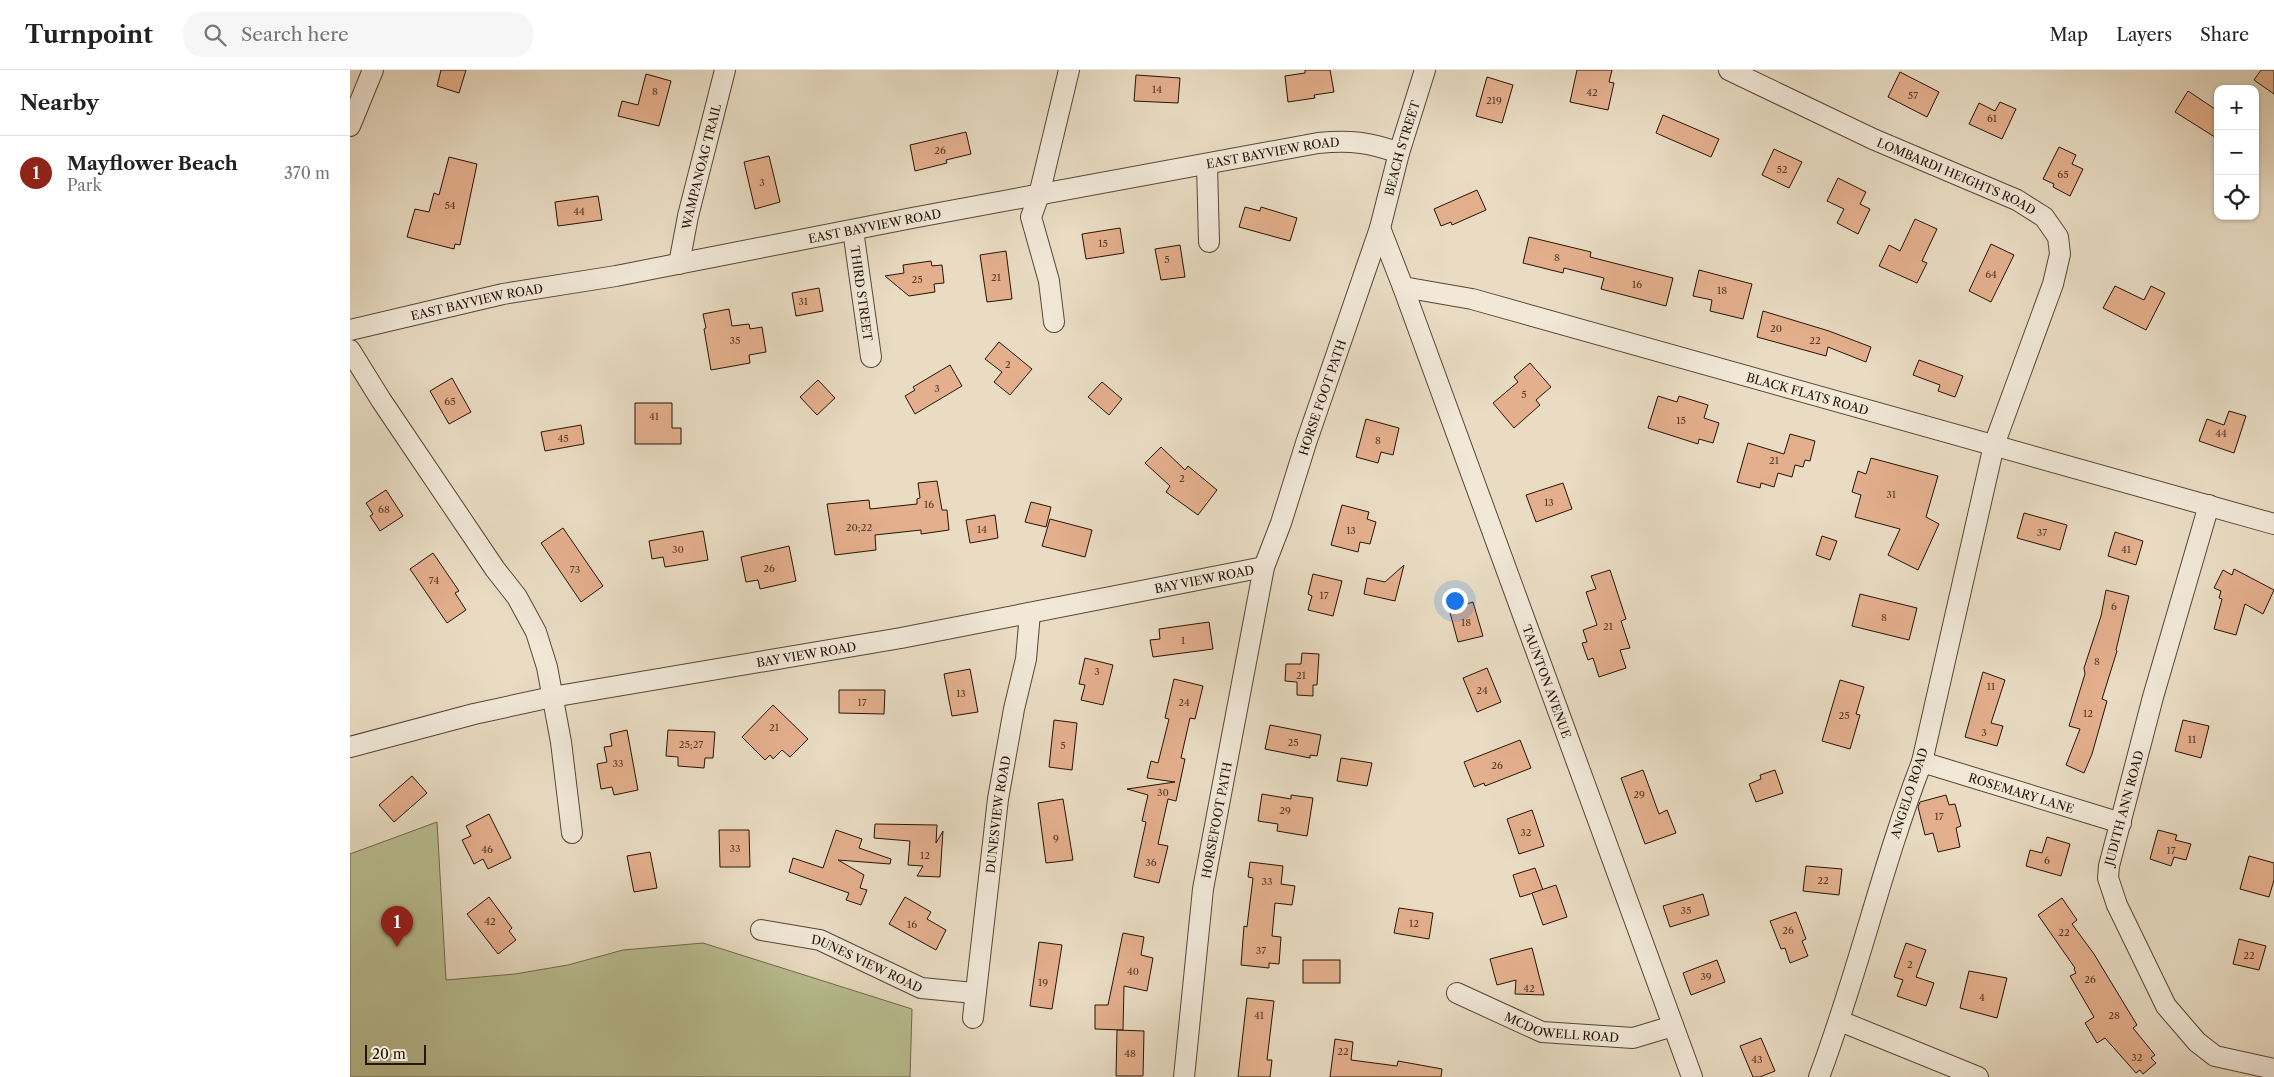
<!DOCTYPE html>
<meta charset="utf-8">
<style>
body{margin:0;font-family:"Libre Caslon Text",serif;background:#f6f6f6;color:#222}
.controls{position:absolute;right:15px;top:15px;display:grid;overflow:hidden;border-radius:10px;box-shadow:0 1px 4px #0004}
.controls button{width:45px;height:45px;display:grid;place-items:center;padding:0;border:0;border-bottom:1px solid #e0e0e0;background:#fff;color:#222;font:25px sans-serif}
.scale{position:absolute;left:15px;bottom:12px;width:61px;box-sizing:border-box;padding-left:5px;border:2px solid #261404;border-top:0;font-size:14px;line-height:18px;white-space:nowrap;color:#261404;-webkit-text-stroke:4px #f1e8d8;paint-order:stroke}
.you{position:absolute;left:1104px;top:530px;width:18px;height:18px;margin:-12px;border:4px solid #fff;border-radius:50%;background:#1a73e8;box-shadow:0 0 0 8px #1a73e833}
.badge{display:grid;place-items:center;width:32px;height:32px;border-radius:50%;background:#8f2418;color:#fff;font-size:16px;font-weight:700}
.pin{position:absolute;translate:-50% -41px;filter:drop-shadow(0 1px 2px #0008)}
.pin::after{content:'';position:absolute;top:26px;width:18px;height:15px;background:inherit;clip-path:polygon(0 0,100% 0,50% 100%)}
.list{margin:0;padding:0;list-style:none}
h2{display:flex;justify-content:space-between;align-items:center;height:65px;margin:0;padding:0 20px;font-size:21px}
h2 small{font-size:16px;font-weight:400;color:#767676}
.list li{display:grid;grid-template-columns:32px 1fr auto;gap:15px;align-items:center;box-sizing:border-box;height:75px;padding:0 20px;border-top:1px solid #e0e0e0}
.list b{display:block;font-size:19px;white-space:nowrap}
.list p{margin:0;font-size:16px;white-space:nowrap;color:#767676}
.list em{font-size:16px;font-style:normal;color:#767676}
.icon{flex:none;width:28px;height:28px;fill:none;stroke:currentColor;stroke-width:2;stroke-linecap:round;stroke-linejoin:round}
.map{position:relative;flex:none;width:1924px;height:1007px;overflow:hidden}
header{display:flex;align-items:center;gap:30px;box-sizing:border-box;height:70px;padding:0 25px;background:#fff;border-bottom:1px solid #e0e0e0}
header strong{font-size:24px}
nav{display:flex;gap:28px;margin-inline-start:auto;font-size:18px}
.search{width:350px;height:45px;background:#f6f6f6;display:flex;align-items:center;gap:12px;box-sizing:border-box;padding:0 18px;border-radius:20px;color:#767676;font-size:19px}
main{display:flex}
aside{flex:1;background:#fff}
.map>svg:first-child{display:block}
.green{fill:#b9bf92;stroke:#706a4b}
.building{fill:#e4af8d;stroke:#261404}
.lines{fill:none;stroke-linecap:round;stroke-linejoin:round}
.minor-casing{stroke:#574634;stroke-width:22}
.minor{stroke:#f1e8d8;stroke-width:20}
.labels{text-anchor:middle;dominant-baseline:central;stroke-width:5;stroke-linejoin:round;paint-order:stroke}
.number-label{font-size:10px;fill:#563b26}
.street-label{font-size:12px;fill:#261404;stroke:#f1e8d8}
</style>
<header>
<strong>Turnpoint</strong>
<div class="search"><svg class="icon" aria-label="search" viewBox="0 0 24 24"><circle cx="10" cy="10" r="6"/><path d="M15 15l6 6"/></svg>Search here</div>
<nav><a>Map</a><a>Layers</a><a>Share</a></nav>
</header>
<main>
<aside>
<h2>Nearby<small></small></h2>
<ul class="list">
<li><span class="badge">1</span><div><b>Mayflower Beach</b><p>Park</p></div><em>370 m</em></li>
</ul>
</aside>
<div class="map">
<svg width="1924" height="1007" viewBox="0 0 1924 1007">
<rect width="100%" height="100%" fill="#e9dcc3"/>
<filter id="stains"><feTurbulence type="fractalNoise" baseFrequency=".004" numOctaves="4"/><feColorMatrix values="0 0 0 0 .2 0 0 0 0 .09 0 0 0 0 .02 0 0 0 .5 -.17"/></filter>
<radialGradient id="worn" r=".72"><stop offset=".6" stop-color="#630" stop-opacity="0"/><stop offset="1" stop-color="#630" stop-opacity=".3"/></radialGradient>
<polygon class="green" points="87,752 96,910 165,904 218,895 273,880 353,873 562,939 560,1007 0,1007 0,784"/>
<g class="building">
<polygon points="91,0 116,0 109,23 87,16"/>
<polygon points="955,0 980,0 984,22 964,25 965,28 938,32 935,6 955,3"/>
<polygon points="1227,0 1262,0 1259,12 1264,13 1258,40 1220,32"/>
<polygon points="1911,0 1924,0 1924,24 1904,10"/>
<polygon points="1550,2 1589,22 1577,47 1538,27"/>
<polygon points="296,4 321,11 309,56 268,46 272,31 288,35"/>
<polygon points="786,5 830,8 828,33 784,31"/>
<polygon points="1137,7 1163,15 1152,53 1126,46"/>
<polygon points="1838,21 1868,41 1868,69 1825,42"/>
<polygon points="1650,32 1666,39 1652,69 1619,54 1629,33 1645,41"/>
<polygon points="1313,45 1369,69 1361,87 1306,63"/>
<polygon points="616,62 621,84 596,90 597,93 565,101 560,75"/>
<polygon points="1709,77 1726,85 1722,94 1733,99 1720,126 1703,117 1704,114 1693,109"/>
<polygon points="1424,79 1452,92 1439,118 1412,105"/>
<polygon points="419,86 430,132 405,139 394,92"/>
<polygon points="99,87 127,94 110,175 105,174 104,179 57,167 65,139 79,142 84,123 89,125"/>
<polygon points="1488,108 1516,122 1510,134 1520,139 1508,164 1487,153 1494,139 1477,131"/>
<polygon points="1127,120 1136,140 1102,155 1101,152 1091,156 1084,139"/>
<polygon points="248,126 252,150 208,156 205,132"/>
<polygon points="895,137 910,141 911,137 947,148 940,171 889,157"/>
<polygon points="1565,149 1587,159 1572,191 1577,193 1567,213 1529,196 1539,175 1550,181"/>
<polygon points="770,158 774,183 736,189 732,164"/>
<polygon points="1179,167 1241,182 1240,187 1323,208 1316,236 1251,219 1254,208 1214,198 1213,203 1173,193"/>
<polygon points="1641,174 1664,185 1641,232 1619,221"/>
<polygon points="830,175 835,207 811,210 805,179"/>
<polygon points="656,181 662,229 637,232 630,185"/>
<polygon points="581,191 582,196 592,195 594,213 584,214 585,222 559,226 535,206 554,203 553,195"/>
<polygon points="1349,200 1402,214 1393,249 1360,241 1362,230 1343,226"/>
<polygon points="1765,216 1794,230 1801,216 1815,223 1796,260 1753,238"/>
<polygon points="469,218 473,241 446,246 442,223"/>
<polygon points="379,239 382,256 399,254 400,259 412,257 416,282 399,285 400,293 361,300 354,259 356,258 353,244"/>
<polygon points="1413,241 1479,261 1521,277 1516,292 1478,277 1476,286 1407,267"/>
<polygon points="649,272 682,299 660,325 644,312 652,302 635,289"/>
<polygon points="1569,290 1613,306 1605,327 1588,321 1590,315 1563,305"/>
<polygon points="1180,293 1201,317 1186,330 1190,335 1164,358 1143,333 1168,312 1164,307"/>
<polygon points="600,295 612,316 565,344 555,326 565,320 563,317"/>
<polygon points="102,308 121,342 99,354 80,321"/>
<polygon points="468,310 485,328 467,345 450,327"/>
<polygon points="752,312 772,329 759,345 738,327"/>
<polygon points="1308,326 1327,332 1329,326 1358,335 1354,348 1369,353 1363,373 1349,369 1348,374 1298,358"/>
<polygon points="285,333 322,333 322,358 331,358 331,374 285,374"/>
<polygon points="1879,341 1896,346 1884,383 1849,371 1857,349 1874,355"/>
<polygon points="1016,349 1049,358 1043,385 1031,382 1028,393 1006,387"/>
<polygon points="231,355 234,374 195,381 191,362"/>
<polygon points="1440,364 1465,371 1460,391 1455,390 1453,397 1445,395 1442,407 1428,403 1424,417 1411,413 1410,418 1387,412 1398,373 1434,384"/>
<polygon points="811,377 835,400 838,396 867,420 848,445 816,422 820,416 795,393"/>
<polygon points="1521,388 1588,406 1576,447 1589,454 1568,500 1538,485 1550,459 1505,447 1511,425 1502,422 1508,401 1516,404"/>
<polygon points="587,411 592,440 597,440 599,460 571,464 571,460 525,465 526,480 485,485 477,434 519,430 520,439 567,434 567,429 570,428 568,413"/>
<polygon points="1213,413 1222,439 1186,452 1176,425"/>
<polygon points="36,420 53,446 30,461 20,446 23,444 16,433"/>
<polygon points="681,432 701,437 696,457 675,452"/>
<polygon points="992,435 1019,442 1017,449 1026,452 1020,474 1010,472 1008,482 981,475"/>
<polygon points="1674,443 1717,455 1710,480 1667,468"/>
<polygon points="645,445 648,468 620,473 616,450"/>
<polygon points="700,449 742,460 735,487 692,476"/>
<polygon points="213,458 253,516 231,532 191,473"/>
<polygon points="353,461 358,490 315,497 313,487 302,489 299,471"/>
<polygon points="1765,462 1793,471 1786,495 1758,486"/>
<polygon points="1472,466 1487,471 1480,490 1466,485"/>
<polygon points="439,476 446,511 410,519 408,510 396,512 391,487"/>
<polygon points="83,483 109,521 105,523 116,540 97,553 60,499"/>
<polygon points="1054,495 1045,531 1014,524 1017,508 1035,512"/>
<polygon points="1884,499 1924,520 1913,544 1895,534 1886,565 1864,559 1872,529 1869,528 1871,521 1864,518 1873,500 1882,505"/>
<polygon points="1260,500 1276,549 1271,551 1280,578 1270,580 1276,598 1249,607 1243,588 1238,590 1232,573 1237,572 1233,560 1247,555 1236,522 1246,519 1241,506"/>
<polygon points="963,504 992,511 983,546 958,540 962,526 958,524"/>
<polygon points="1756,520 1779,526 1766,580 1767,581 1752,629 1757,631 1742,684 1734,703 1716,695 1730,659 1719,656 1735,604 1734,598 1751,546"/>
<polygon points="1510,524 1567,538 1559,570 1502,556"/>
<polygon points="1123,532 1133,566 1108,572 1099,539"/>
<polygon points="859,552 863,579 803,587 800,570 810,569 809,559"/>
<polygon points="952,583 969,584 967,615 963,615 963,626 947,625 947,612 935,611 936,594 951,594"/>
<polygon points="735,588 763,595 753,635 731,630 735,615 729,614"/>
<polygon points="1137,598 1151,632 1127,642 1113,608"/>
<polygon points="620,599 628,642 602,646 594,604"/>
<polygon points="1633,602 1655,610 1641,653 1653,656 1647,676 1615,667"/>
<polygon points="824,609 853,616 845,649 840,648 831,688 835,689 826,731 818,729 808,774 818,776 809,813 784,807 796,752 792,751 798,725 777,719 825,712 797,708 801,691 808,693 819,649 815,648"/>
<polygon points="1490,610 1514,617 1506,644 1510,645 1500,679 1472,671"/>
<polygon points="489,620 535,620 534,644 489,643"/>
<polygon points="423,635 458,669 440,687 432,680 423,689 420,685 415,690 392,667"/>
<polygon points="704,650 727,653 722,700 699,697"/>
<polygon points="1833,650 1859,656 1851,688 1825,681"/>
<polygon points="920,655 971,665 967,686 960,685 960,688 915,679"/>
<polygon points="277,660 288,720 264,725 262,717 251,719 247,694 257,692 254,677 262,676 260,664"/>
<polygon points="318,660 365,662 363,688 355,688 354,698 328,696 328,687 316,686"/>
<polygon points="1170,670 1181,698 1135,716 1134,713 1124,717 1114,692"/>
<polygon points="991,688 1022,693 1017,716 987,711"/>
<polygon points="1293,700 1309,744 1317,740 1326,763 1295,774 1271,708"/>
<polygon points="1425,700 1433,723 1406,732 1399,714 1411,709 1410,705"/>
<polygon points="62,706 77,723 44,752 29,735"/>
<polygon points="912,724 941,729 941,725 963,728 957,766 927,761 928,754 908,751"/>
<polygon points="1596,725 1599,735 1605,734 1611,756 1606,758 1610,777 1588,782 1583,763 1575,765 1568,737 1570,732"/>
<polygon points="713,729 723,790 696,793 688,733"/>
<polygon points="1182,740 1194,776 1169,784 1157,749"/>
<polygon points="139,744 161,788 138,799 133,789 124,794 112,770 121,766 116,756"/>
<polygon points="525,754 587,755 586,773 593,761 590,807 567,806 573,796 558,795 560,771 524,768"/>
<polygon points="369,760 399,760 400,797 370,797"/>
<polygon points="486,760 512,769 509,778 541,789 540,794 488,790 514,805 510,818 517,820 511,835 496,830 499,823 439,802 443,788 473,798"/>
<polygon points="1808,760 1827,765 1825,770 1841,774 1836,790 1824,787 1821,796 1800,789"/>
<polygon points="1697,767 1720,774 1711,806 1676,796 1680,780 1692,783"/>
<polygon points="300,782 307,818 284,822 277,786"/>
<polygon points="1899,786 1924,793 1924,810 1919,827 1890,819"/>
<polygon points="900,792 933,796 931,814 945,816 942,835 925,833 922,866 931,867 929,894 919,893 919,898 891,895 894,856 897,857 903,808 898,807"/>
<polygon points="1456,796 1492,799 1489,825 1453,821"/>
<polygon points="1185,798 1193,820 1170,827 1163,805"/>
<polygon points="1206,815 1217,847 1193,855 1182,823"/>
<polygon points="1353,824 1359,845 1320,857 1313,836"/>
<polygon points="139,827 162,858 159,861 166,870 148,884 117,844"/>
<polygon points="555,827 581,842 577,849 596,860 586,880 539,854"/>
<polygon points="1712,828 1727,850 1722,854 1744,884 1787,955 1783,958 1805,985 1801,988 1806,993 1793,1004 1790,1000 1786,1003 1755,968 1747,973 1735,953 1744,947 1720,906 1726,903 1724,899 1725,898 1688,845"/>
<polygon points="1049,838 1083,843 1079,869 1044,863"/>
<polygon points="1446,842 1456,869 1452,871 1458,886 1440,893 1435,878 1431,879 1420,851"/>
<polygon points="773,863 794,867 791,885 803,888 797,921 774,916 773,960 745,959 745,935 758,935"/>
<polygon points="1889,869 1916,876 1909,900 1883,894"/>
<polygon points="689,872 712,875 702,939 680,936"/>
<polygon points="1556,873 1576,880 1566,907 1584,913 1576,936 1547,926 1553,910 1544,907"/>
<polygon points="1182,878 1194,925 1165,924 1166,910 1147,915 1140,889"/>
<rect x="953" y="890" width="37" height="23"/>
<polygon points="1367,890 1375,912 1341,925 1333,903"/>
<polygon points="1619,901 1657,908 1647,948 1610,938"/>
<polygon points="897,928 924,931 917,990 922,990 920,1007 888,1007"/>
<polygon points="767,960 794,961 793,1006 766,1006"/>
<polygon points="1411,968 1425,1001 1410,1007 1403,1007 1390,976"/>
<polygon points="985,969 1003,972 1001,990 1047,996 1048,991 1092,999 1091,1007 980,1007"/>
</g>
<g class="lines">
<g class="minor-casing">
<g id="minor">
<path id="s1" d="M1379,0L1523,69L1667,130L1694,147L1708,167L1710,184L1703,214L1644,375L1572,692C1532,795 1508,904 1469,1007"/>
<polyline points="0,56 23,0"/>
<polyline points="857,94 859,172"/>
<path id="s2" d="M1030,158L1053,217L1122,229L1924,454"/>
<path id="s3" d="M503,160L521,287"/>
<path id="s4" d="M329,194L338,146L375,0"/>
<path id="s5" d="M1053,217L1342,1007"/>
<polyline points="704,252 699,211 681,147 689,125 719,0"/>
<path id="s6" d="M0,260L153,224L266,206L562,148L968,73C1000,70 1019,72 1049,83"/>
<polyline points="0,280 31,330 145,499 167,527 186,562 197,597 211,672 222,763"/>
<polyline points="1859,435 1803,627 1759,796 1758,808 1767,835 1816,936 1847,972 1865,986 1924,999"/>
<path id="s7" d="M0,677L124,644L202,627L551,568L914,497"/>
<path id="s8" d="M1572,692L1771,753"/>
<path id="s9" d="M411,860L470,870L571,918L624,923"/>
<path id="s10" d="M1107,923L1192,962L1283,968L1323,956"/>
<path id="s11" d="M623,948L648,729L664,639L676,589L680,543"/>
<polyline points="1490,951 1628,1007"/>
<path id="s12" d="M834,1007L853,819L914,497L931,453L956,373L1030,158L1049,83L1075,0"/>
</g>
</g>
<use href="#minor" class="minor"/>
</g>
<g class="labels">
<g class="number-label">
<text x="807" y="19">14</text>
<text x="305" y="21">8</text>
<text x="1242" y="22">42</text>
<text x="1563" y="25">57</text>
<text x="1144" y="30">219</text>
<text x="1642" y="48">61</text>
<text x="590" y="80">26</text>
<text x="1432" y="99">52</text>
<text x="1713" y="104">65</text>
<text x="412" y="112">3</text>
<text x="100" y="135">54</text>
<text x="229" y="141">44</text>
<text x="753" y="173">15</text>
<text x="1207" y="187">8</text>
<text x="817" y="189">5</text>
<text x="1641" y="204">64</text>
<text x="646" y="207">21</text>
<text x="567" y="209">25</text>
<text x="1287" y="214">16</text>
<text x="1372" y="220">18</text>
<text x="453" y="231">31</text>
<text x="1426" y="258">20</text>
<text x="385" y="270">35</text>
<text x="1465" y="270">22</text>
<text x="658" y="294">2</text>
<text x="587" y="318">3</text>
<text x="1174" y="324">5</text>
<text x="100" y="331">65</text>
<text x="304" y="346">41</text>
<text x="1331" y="350">15</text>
<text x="1871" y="363">44</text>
<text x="213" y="368">45</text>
<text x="1028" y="370">8</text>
<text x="1424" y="390">21</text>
<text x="832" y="408">2</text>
<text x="1541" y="424">31</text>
<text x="1199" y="432">13</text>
<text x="579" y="434">16</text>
<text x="34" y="439">68</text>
<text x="509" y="457">20;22</text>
<text x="632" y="459">14</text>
<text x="1001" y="460">13</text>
<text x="1692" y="462">37</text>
<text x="328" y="479">30</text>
<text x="1776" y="479">41</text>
<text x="419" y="498">26</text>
<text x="225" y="499">73</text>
<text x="84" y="510">74</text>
<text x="974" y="525">17</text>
<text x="1764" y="536">6</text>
<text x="1534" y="547">8</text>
<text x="1116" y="552">18</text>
<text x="1258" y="556">21</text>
<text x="833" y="570">1</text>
<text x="1747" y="591">8</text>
<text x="747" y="601">3</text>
<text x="951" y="605">21</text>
<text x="1641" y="616">11</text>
<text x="1132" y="620">24</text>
<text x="611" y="623">13</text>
<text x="512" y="632">17</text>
<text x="834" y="632">24</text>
<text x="1738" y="643">12</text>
<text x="1494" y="645">25</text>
<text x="424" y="657">21</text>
<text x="1634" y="662">3</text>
<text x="1842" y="669">11</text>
<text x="943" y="672">25</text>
<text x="341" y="674">25;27</text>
<text x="713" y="675">5</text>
<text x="268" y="693">33</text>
<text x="1147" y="695">26</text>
<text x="813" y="722">30</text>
<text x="1289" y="724">29</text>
<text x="935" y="740">29</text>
<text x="1589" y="746">17</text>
<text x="1176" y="762">32</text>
<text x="706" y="768">9</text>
<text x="385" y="778">33</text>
<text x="137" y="779">46</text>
<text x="1821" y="780">17</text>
<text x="575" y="785">12</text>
<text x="1697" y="790">6</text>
<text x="801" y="792">36</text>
<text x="1473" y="810">22</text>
<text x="917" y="811">33</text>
<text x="1336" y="840">35</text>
<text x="140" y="851">42</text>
<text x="1064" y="853">12</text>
<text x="562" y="854">16</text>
<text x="1438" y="860">26</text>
<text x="1714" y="862">22</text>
<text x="911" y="880">37</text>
<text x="1899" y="885">22</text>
<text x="1560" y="894">2</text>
<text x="783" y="901">40</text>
<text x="1356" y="906">39</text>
<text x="1740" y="909">26</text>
<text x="693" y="912">19</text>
<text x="1179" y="918">42</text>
<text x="1632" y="927">4</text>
<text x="909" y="945">41</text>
<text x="1764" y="945">28</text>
<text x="993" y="981">22</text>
<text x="780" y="983">48</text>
<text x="1787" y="987">32</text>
<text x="1407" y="989">43</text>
</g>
<g class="street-label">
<text stroke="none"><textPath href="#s12" startOffset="958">BEACH STREET</textPath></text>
<text stroke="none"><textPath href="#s6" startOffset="940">EAST BAYVIEW ROAD</textPath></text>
<text stroke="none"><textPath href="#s4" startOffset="100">WAMPANOAG TRAIL</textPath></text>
<text stroke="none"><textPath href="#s1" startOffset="251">LOMBARDI HEIGHTS ROAD</textPath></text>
<text stroke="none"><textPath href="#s6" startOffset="535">EAST BAYVIEW ROAD</textPath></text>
<text stroke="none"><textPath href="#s3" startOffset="64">THIRD STREET</textPath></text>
<text stroke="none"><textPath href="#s6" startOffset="130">EAST BAYVIEW ROAD</textPath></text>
<text stroke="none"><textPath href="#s2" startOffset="482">BLACK FLATS ROAD</textPath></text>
<text stroke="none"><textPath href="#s12" startOffset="696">HORSE FOOT PATH</textPath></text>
<text stroke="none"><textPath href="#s7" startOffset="871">BAY VIEW ROAD</textPath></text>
<text stroke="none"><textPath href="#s7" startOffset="466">BAY VIEW ROAD</textPath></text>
<text stroke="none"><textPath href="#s5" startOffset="420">TAUNTON AVENUE</textPath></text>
<text transform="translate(1559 723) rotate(-72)">ANGELO ROAD</text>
<text stroke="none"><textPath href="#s8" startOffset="104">ROSEMARY LANE</textPath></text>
<text transform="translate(1774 738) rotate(-75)">JUDITH ANN ROAD</text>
<text stroke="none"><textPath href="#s11" startOffset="205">DUNESVIEW ROAD</textPath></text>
<text stroke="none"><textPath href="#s12" startOffset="259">HORSEFOOT PATH</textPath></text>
<text stroke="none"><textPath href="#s9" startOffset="112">DUNES VIEW ROAD</textPath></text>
<text stroke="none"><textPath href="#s10" startOffset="112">MCDOWELL ROAD</textPath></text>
</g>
</g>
<rect width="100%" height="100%" filter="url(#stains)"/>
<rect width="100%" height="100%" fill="url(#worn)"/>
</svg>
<div class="controls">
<button>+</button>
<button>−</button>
<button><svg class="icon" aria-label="locate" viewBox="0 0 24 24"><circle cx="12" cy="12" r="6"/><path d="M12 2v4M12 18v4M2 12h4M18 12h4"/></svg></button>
</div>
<div class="scale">20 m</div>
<div class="you"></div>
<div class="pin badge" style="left:47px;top:877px">1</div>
</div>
</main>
